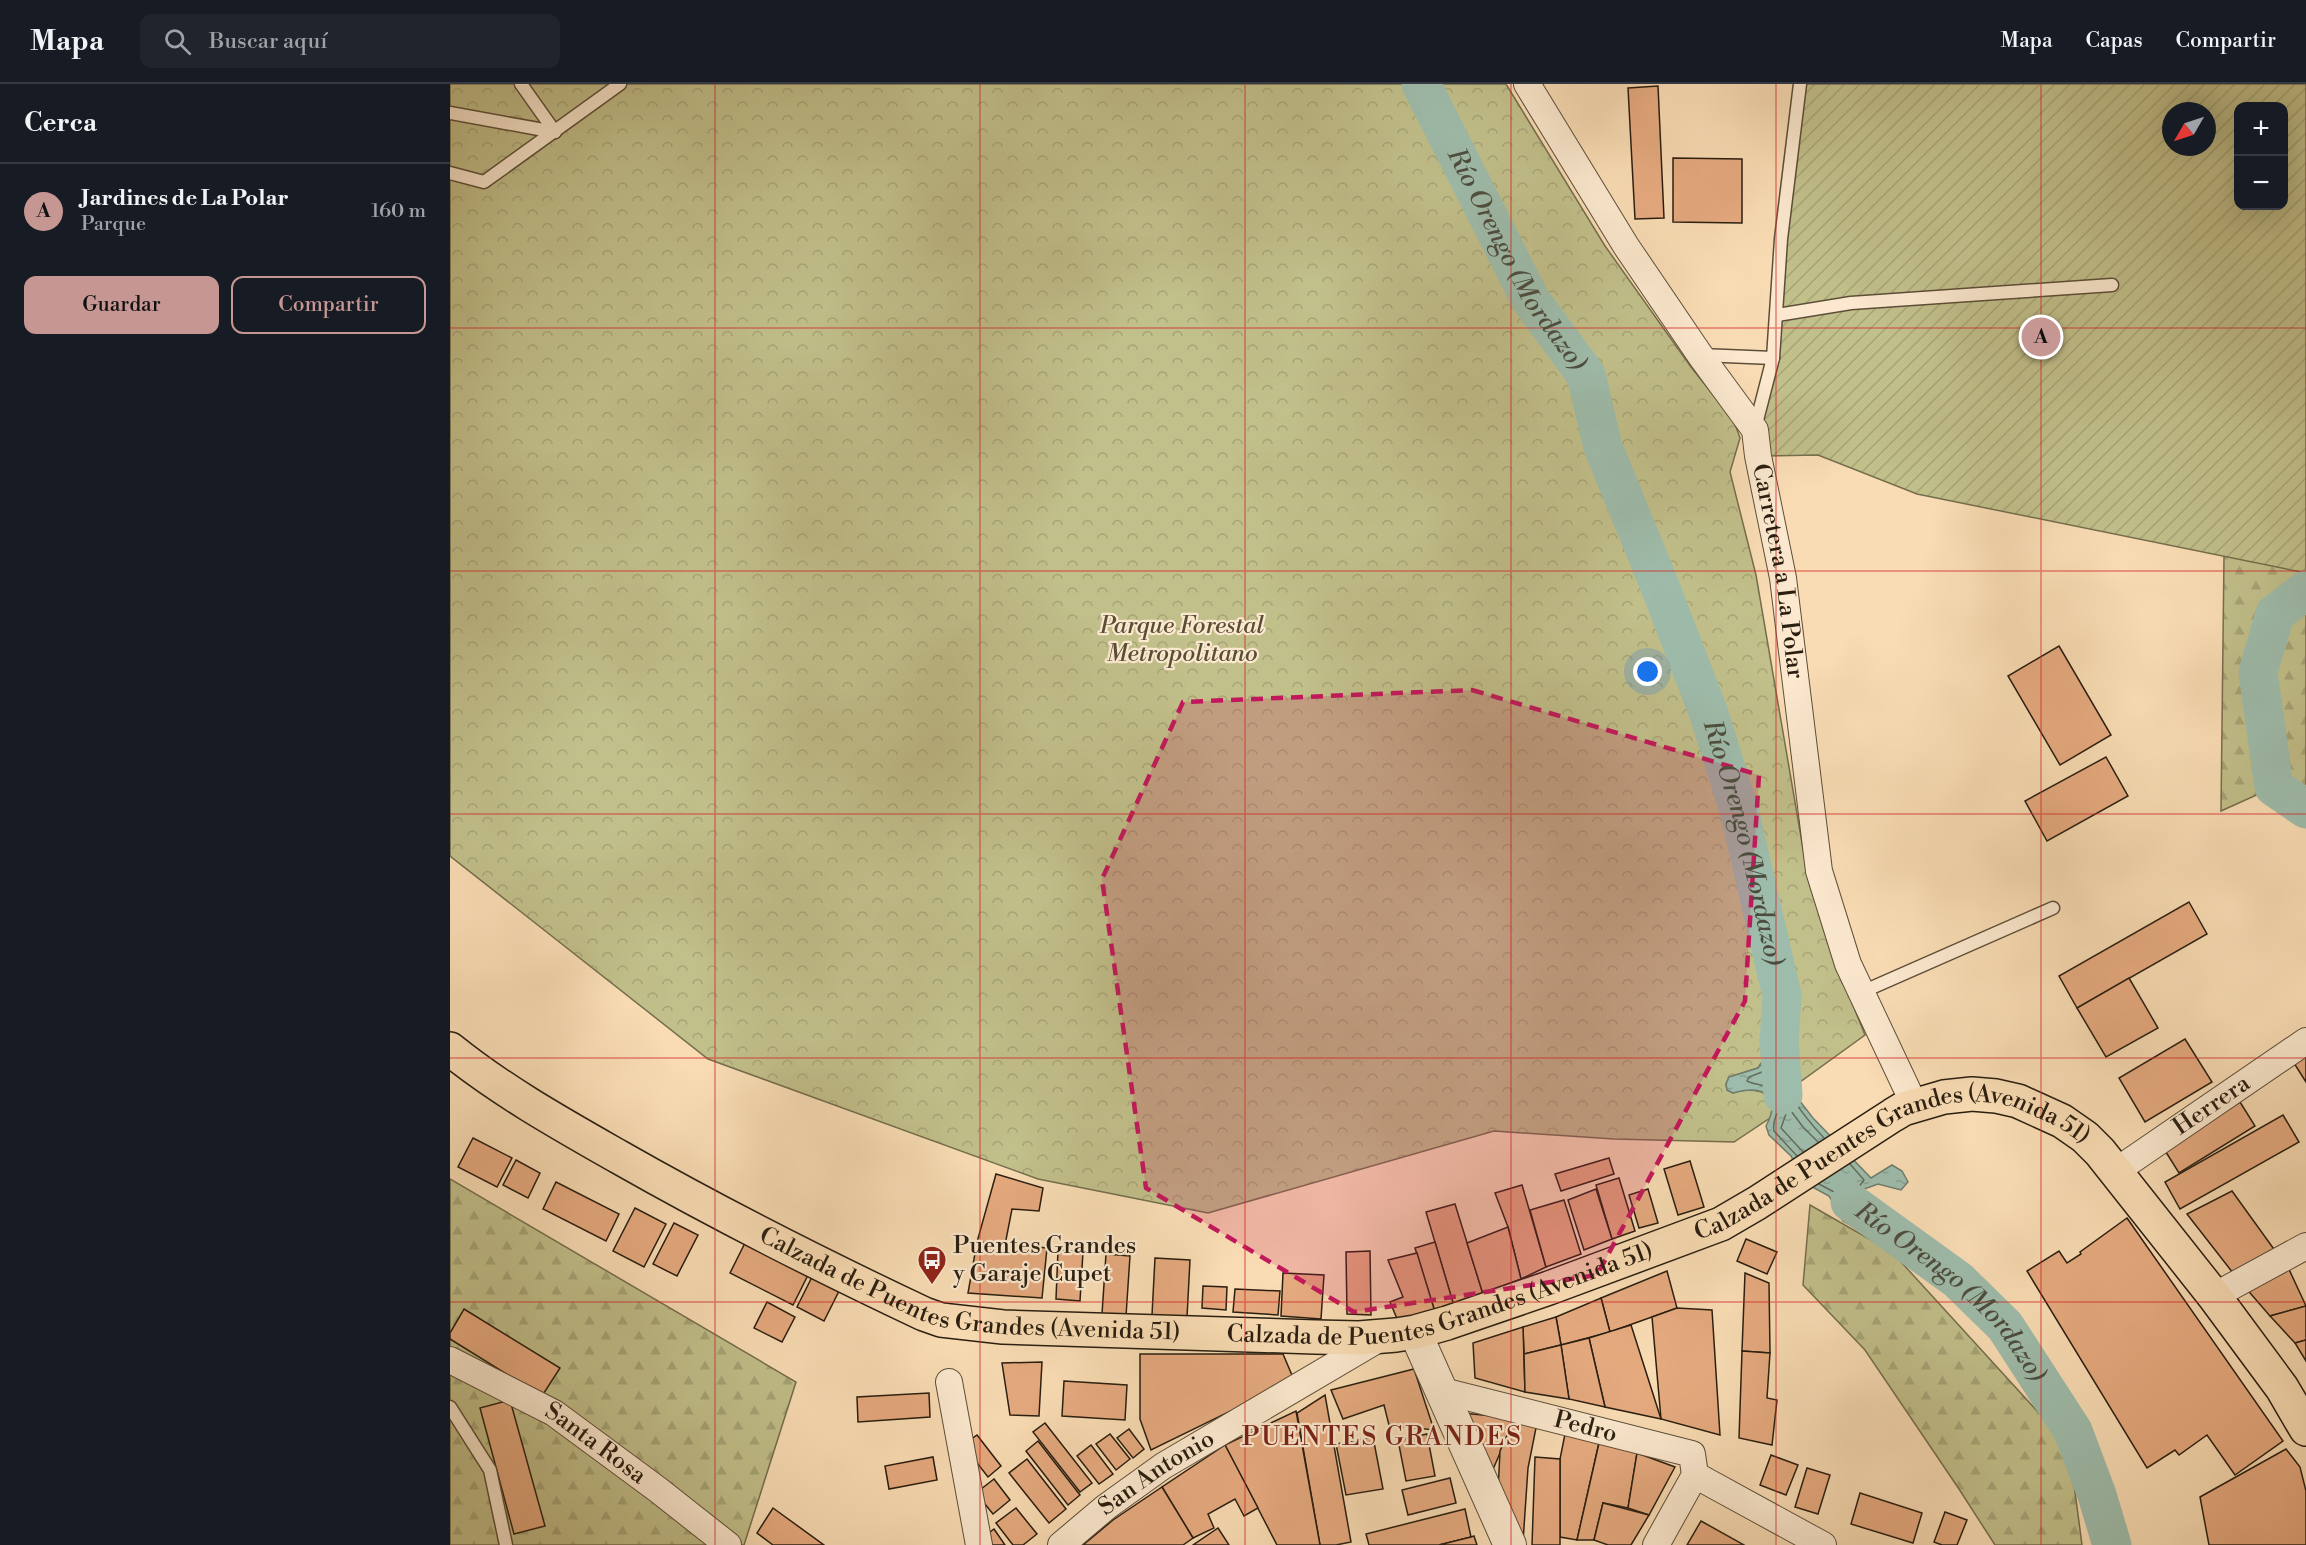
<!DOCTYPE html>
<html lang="es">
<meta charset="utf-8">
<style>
body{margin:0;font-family:"Libre Bodoni",serif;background:#20242c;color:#f1f3f6}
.controls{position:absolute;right:18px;top:18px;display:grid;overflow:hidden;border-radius:12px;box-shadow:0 6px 24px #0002}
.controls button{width:54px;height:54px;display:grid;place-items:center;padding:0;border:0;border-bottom:2px solid #363941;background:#171b24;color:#f1f3f6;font:30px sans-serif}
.compass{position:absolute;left:1712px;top:18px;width:54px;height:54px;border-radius:50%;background:#171b24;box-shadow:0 6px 24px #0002;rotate:231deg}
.you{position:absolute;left:1198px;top:588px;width:21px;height:21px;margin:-15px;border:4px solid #fff;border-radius:50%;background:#1a73e8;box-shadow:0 0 0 9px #1a73e833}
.badge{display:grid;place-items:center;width:39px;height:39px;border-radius:50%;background:#c59692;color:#111;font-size:20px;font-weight:700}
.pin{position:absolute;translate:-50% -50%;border:3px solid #fff;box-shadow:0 2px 6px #0006}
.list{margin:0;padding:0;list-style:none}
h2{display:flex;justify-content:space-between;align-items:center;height:78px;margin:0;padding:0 24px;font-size:26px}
h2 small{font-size:20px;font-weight:400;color:#9ea1a6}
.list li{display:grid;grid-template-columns:39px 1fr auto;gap:18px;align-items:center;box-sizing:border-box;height:96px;padding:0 24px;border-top:2px solid #363941}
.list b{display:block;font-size:22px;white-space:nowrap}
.list p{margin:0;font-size:20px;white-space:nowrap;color:#9ea1a6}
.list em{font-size:20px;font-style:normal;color:#9ea1a6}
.actions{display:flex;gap:12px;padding:18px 24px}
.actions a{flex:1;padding:14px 0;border:2px solid #c59692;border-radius:12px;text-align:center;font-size:21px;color:#c59692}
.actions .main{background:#c59692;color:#111}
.icon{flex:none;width:33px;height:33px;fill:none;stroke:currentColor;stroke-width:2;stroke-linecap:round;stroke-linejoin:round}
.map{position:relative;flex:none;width:1856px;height:1461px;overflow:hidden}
header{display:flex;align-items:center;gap:36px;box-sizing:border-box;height:84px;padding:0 30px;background:#171b24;border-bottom:2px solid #363941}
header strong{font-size:28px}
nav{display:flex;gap:33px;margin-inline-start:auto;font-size:21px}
.search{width:420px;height:54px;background:#20242c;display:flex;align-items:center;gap:15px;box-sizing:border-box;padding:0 21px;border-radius:12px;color:#9ea1a6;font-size:22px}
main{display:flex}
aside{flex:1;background:#171b24}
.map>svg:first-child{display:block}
.forest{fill:url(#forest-firs);stroke:#756e4d;stroke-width:1.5}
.park{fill:url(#park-crowns);stroke:#756e4d;stroke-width:1.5}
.garden{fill:url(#garden-furrows);stroke:#756e4d;stroke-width:1.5;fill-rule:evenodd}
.water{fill:url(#water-ripples);stroke:#6f7d6d;stroke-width:1.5}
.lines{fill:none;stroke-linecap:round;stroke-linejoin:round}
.shore{stroke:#646d5e;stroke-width:1.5}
.river{stroke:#9ebcab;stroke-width:39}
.building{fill:#e6aa7f;stroke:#291e10;stroke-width:1.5}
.service-casing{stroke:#5d4e39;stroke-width:15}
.minor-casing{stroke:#5d4e39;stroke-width:28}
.tertiary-casing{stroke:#5d4e39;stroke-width:34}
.primary-casing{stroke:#291e10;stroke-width:36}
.service{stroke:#fbe8ce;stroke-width:12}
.minor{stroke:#fbe8ce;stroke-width:26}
.tertiary{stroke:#fbe8ce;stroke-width:32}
.primary{stroke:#f9dcb4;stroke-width:33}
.marked{fill:#c2185b;fill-opacity:0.2;stroke:#c2185b;stroke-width:4.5;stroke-dasharray:12 8;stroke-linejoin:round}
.grid{fill:none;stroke:#d62828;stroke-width:1.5;stroke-opacity:0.55}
.labels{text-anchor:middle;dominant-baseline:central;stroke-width:4.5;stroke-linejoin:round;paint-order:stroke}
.street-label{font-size:24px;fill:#291e10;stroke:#fbe8ce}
.park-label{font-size:24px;font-style:italic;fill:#574e35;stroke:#fbe8ce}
.poi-label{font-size:24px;fill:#291e10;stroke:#fbe8ce;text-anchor:start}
.water-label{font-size:26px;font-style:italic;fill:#4c4d3e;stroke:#fbe8ce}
.neighbourhood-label{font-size:26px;letter-spacing:1.5px;fill:#7a1f14;stroke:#fbe8ce}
</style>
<header>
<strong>Mapa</strong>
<div class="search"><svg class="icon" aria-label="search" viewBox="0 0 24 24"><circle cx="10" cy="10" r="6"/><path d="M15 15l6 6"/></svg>Buscar aquí</div>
<nav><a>Mapa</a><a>Capas</a><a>Compartir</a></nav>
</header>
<main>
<aside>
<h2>Cerca<small></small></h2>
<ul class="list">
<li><span class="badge">A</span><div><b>Jardines de La Polar</b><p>Parque</p></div><em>160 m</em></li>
</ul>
<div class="actions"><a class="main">Guardar</a><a>Compartir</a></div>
</aside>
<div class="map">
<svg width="1856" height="1461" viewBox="0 0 1856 1461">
<defs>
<pattern id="forest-firs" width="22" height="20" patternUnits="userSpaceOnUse" patternTransform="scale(1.5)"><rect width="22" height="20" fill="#c1bf8a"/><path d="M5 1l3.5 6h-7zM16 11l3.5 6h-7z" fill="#a6a476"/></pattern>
<pattern id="park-crowns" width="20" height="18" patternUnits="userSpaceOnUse" patternTransform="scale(1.5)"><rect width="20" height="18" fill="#c1bf8a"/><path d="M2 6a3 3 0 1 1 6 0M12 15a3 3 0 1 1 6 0" fill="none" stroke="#a6a476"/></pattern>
<pattern id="garden-furrows" width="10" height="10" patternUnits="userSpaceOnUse" patternTransform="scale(1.5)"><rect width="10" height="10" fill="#c1bf8a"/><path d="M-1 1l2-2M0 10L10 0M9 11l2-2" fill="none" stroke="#a6a476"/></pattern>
<pattern id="water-ripples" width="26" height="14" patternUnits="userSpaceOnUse" patternTransform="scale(1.5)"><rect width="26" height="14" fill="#9ebcab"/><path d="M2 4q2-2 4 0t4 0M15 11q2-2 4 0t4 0" fill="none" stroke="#88a192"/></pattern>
</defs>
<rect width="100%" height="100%" fill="#f9dcb4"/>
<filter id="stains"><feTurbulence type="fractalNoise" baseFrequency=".00333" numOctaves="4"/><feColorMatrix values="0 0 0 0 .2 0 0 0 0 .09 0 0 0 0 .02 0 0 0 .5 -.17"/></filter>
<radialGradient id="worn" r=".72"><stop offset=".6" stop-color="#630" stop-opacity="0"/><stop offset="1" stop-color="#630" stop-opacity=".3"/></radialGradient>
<g class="forest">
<polygon points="1774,472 1856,484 1856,710 1824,703 1771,727"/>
<polygon points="0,1095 346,1298 294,1461 0,1461"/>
<polygon points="1360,1121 1442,1168 1619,1362 1632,1461 1545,1461 1509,1405 1415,1266 1353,1201"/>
</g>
<polygon class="park" points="0,0 1056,0 1155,162 1241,283 1284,337 1290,354 1280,388 1306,491 1357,788 1388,884 1415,951 1343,1003 1337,988 1318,969 1308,984 1279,993 1276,1000 1277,1006 1283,1009 1298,1005 1312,1008 1322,1016 1323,1024 1320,1034 1284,1058 1164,1055 1044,1047 758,1129 588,1095 258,975 0,772"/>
<path class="garden" d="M1354,0H1856V489L1467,410L1368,371L1308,372L1306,359ZM1788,22H1834V122H1788ZM1721,27H1757V63H1721Z"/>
<g class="water">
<polygon points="1824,703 1856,710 1856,742"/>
<path d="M1329,957L1337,988L1349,1016L1363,1034L1421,1094L1442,1081L1452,1087L1458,1098L1451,1106L1428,1100L1414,1105L1413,1110L1422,1115C1426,1130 1433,1133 1447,1137L1442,1149L1434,1160L1393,1137L1379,1112L1355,1099L1341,1072L1319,1051L1316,1042C1333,1010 1312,1001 1283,1009L1277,1006L1276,1000L1279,993L1308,984Z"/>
</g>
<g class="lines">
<g class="shore">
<polyline points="1353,1068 1331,1044 1337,1027 1341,1027 1353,1043 1368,1058"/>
<path d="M1347,1072L1324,1047C1320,1031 1342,1018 1316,1003C1310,1000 1302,1000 1297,997L1299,993L1312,988L1323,973L1328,974C1338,1011 1348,1026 1374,1054"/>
<polyline points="1369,1100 1384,1108 1398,1133 1433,1150 1438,1141 1421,1131 1416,1119 1408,1113 1408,1104 1414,1096 1400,1080"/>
</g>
<g class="river">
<path id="s1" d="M971,0L1080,215L1136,291L1153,363L1209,500L1259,630L1290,730L1332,912L1329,957L1333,1011"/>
<polyline points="1856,506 1825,530 1808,588 1824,703 1856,725"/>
<path id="s2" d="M1400,1118L1508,1196L1555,1242L1623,1347L1647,1411L1662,1461"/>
</g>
</g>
<g class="building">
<polygon points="1208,2 1214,134 1185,135 1178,4"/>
<polygon points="1223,74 1292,75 1292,139 1223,138"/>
<polygon points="1609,562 1661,651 1610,681 1558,592"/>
<polygon points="1656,673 1678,712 1597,757 1575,717"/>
<polygon points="1739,818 1757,850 1627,924 1609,892"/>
<polygon points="1679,894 1708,944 1656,973 1627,924"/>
<polygon points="1735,955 1762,998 1695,1038 1669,994"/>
<polygon points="1856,967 1856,998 1842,976"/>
<polygon points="1790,1018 1805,1042 1729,1089 1714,1065"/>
<polygon points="1833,1031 1849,1058 1730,1125 1715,1098"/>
<polygon points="23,1054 62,1074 47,1103 8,1083"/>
<polygon points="1159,1074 1164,1090 1111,1107 1105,1090"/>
<polygon points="66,1076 90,1089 78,1114 53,1101"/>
<polygon points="1240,1077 1254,1123 1228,1131 1214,1085"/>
<polygon points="546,1090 593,1104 589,1127 562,1125 555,1161 527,1158"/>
<polygon points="1169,1094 1185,1147 1162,1155 1146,1101"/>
<polygon points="106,1098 169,1130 156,1157 93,1125"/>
<polygon points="1072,1101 1096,1183 1071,1195 1058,1143 1045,1109"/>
<polygon points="1146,1105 1162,1155 1134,1166 1118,1116"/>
<polygon points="1198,1105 1208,1139 1189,1144 1179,1111"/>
<polygon points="1782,1107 1826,1168 1783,1189 1737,1130"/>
<polygon points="1114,1116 1131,1170 1096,1183 1080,1126"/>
<polygon points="1005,1120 1033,1210 1004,1222 976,1128"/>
<polygon points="185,1124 216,1140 194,1183 163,1167"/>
<polygon points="1677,1134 1833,1357 1785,1391 1757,1351 1729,1371 1725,1366 1697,1384 1577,1187 1609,1167 1617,1179 1631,1170 1630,1168"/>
<polygon points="224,1139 248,1151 227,1192 203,1180"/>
<polygon points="1058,1143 1071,1195 1033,1210 1017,1159"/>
<polygon points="1296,1155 1327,1168 1317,1190 1287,1177"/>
<polygon points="527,1158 597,1164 592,1214 518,1209"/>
<polygon points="985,1158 1004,1222 985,1228 965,1164"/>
<polygon points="295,1159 358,1191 343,1221 280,1189"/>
<polygon points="608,1166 633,1168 630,1217 606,1215"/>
<polygon points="920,1167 921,1231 897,1230 896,1168"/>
<polygon points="967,1169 985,1228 948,1237 940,1218 953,1213 938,1176"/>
<polygon points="656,1170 680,1172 676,1232 652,1230"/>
<polygon points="705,1174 740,1176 737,1233 702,1231"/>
<polygon points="1837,1181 1856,1222 1820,1232 1794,1202"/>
<polygon points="1217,1187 1227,1224 1160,1248 1151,1214"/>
<polygon points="833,1189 874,1191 871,1235 831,1232"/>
<polygon points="1295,1189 1319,1199 1320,1269 1292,1267"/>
<polygon points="362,1193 389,1207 374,1237 347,1223"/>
<polygon points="753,1202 777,1203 776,1226 752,1224"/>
<polygon points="785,1205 830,1207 828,1231 783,1228"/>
<polygon points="1151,1214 1160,1248 1111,1261 1106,1233"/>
<polygon points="317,1218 345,1233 332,1258 304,1244"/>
<polygon points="1856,1222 1856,1256 1845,1259 1820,1232"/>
<polygon points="1227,1224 1262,1226 1270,1351 1211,1335 1202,1233"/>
<polygon points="14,1225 110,1284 92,1312 0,1255 0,1249"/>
<polygon points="1106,1233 1111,1261 1074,1270 1073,1243"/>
<polygon points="1181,1241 1211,1335 1155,1323 1139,1254"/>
<polygon points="1073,1243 1075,1308 1025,1294 1023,1259"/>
<polygon points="1139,1254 1155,1323 1119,1315 1111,1261"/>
<polygon points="1856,1256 1856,1277 1845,1259"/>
<polygon points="1111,1261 1119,1315 1075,1308 1074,1270"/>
<polygon points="1292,1267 1320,1269 1317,1314 1327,1316 1322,1361 1289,1354"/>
<polygon points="690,1270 833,1270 844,1296 701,1366 690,1335"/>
<polygon points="592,1278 589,1332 560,1331 552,1279"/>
<polygon points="964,1285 984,1346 939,1341 934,1321 893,1335 881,1306"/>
<polygon points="614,1297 677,1301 675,1336 612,1332"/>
<polygon points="479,1309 480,1333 408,1338 407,1313"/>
<polygon points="875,1311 901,1458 886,1461 870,1461 847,1329"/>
<polygon points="60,1316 95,1442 64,1450 30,1324"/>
<polygon points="846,1327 870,1461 827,1461 775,1361"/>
<polygon points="1011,1329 1065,1334 1041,1390"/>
<polygon points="1065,1334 1086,1344 1078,1384 1073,1458 1048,1408 1050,1367"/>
<polygon points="595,1339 642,1399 630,1408 583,1348"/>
<polygon points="679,1345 694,1365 683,1374 667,1354"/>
<polygon points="660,1350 680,1375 666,1386 646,1360"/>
<polygon points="977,1350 985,1392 956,1397 948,1356"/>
<polygon points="1115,1350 1149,1359 1127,1456 1110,1453 1110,1375"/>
<polygon points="527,1351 551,1382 538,1393 513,1361"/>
<polygon points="923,1353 933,1405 896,1411 886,1360"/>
<polygon points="588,1357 630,1411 618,1421 576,1367"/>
<polygon points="1149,1359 1187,1369 1178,1424 1153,1419 1144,1456 1127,1456"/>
<polygon points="641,1361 663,1390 649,1400 627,1372"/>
<polygon points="775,1361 808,1424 794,1432 785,1415 758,1430 764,1444 743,1454 712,1403"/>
<polygon points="1836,1365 1850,1383 1856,1407 1856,1461 1759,1461 1750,1413"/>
<polygon points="1187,1369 1225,1383 1199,1431 1178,1424"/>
<polygon points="1321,1371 1348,1381 1336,1411 1310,1401"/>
<polygon points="483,1373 487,1396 439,1405 435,1382"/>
<polygon points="1085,1373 1110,1375 1110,1461 1082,1461"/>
<polygon points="577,1375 616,1425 599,1439 559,1389"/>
<polygon points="1357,1384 1380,1391 1368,1430 1345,1423"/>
<polygon points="1000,1394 1006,1419 958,1431 952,1406"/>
<polygon points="544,1395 560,1416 543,1430 526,1409"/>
<polygon points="712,1403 743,1454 733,1461 633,1461 663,1436"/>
<polygon points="1410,1409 1472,1429 1463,1459 1401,1440"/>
<polygon points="1153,1419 1199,1431 1181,1461 1158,1461 1144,1456"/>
<polygon points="323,1424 374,1461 323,1461 307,1449"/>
<polygon points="566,1424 587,1450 573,1461 563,1461 546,1439"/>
<polygon points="1015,1425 1021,1453 989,1461 919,1461 916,1450"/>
<polygon points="1495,1428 1517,1436 1507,1461 1492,1461 1484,1458"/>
<polygon points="1251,1437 1294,1461 1237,1461"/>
<polygon points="768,1444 779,1461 743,1461"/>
<polygon points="544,1445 555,1461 534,1461 532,1454"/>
<polygon points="1024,1452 1027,1461 989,1461 1021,1453"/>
</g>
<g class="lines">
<g class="service-casing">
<g id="service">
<polyline points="71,0 105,48"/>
<polyline points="0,29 105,48"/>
<polyline points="0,89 34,98 170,0"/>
<polyline points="1327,231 1401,219 1662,201"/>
<polyline points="1251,271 1323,274"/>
<polyline points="1305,344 1323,274 1331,155 1350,0"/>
<polyline points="1412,908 1603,824"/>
<polyline points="0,1323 40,1386 56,1461"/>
</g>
</g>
<g class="minor-casing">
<g id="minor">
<path id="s3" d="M1077,0L1176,162L1250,271L1305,346L1308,372L1333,494L1369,787L1398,880L1465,1022"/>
<path id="s4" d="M1666,1087L1856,957"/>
<polyline points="1764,1212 1856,1162"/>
<path id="s5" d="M0,1276L104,1329L207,1405L278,1461"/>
<polyline points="499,1298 529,1461"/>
<path id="s6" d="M993,1307L1242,1370L1245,1391L1206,1461"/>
<polyline points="1245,1391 1373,1461"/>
<path id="s7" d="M611,1461L656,1423L713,1382L932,1253"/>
</g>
</g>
<g class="tertiary-casing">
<polyline id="tertiary" points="965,1248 1060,1461"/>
</g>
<g class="primary-casing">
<g id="primary">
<path id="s8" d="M0,965C52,1007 111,1040 169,1073C269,1130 370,1181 474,1230L491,1236L553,1243L865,1253L909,1254L946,1251L965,1248L997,1239L1099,1204L1271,1140L1307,1119L1443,1031L1453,1025L1494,1013L1522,1010L1546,1012L1568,1017L1612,1037L1635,1053L1650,1068L1764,1212L1832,1304L1856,1345"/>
</g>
</g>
<use href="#service" class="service"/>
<use href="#minor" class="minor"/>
<use href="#tertiary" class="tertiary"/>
<use href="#primary" class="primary"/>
</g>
<path class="marked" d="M1022,606L1309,691L1295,917L1147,1191L904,1228L696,1104L652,795L733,618Z"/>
<path class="grid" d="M265,0V1461M530,0V1461M795,0V1461M1061,0V1461M1326,0V1461M1591,0V1461M0,244H1856M0,487H1856M0,730H1856M0,974H1856M0,1218H1856"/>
<defs>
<g id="bus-pin" transform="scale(1.5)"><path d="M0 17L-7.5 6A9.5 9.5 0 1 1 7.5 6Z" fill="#8f2418" stroke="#fbe8ce"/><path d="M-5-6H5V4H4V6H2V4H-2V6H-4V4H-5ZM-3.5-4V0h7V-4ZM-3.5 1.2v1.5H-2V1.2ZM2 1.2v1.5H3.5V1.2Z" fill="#fff"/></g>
</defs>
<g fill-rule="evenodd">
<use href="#bus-pin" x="482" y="1176"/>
</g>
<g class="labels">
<g class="street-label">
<text stroke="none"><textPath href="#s3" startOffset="558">Carretera a La Polar</textPath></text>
<text stroke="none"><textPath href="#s4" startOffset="116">Herrera</textPath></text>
<text stroke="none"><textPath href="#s8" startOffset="1554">Calzada de Puentes Grandes (Avenida 51)</textPath></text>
<text stroke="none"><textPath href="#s8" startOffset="582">Calzada de Puentes Grandes (Avenida 51)</textPath></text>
<text stroke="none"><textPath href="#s8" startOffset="1068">Calzada de Puentes Grandes (Avenida 51)</textPath></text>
<text stroke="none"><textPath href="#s6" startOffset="147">Pedro</textPath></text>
<text stroke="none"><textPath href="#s5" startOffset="168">Santa Rosa</textPath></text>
<text stroke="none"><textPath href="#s7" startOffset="120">San Antonio</textPath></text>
</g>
<g class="park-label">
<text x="732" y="542">Parque Forestal<tspan x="732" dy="28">Metropolitano</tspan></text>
</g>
<g class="poi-label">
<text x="503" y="1162">Puentes Grandes<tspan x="503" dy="28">y Garaje Cupet</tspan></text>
</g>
<g class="water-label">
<text stroke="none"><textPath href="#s1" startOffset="200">Río Orengo (Mordazo)</textPath></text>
<text stroke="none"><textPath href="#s1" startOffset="830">Río Orengo (Mordazo)</textPath></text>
<text stroke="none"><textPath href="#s2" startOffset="136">Río Orengo (Mordazo)</textPath></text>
</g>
<g class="neighbourhood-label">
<text x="932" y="1353">PUENTES GRANDES</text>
</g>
</g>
<rect width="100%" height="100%" filter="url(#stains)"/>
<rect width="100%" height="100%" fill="url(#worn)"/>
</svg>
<div class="controls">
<button>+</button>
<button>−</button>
</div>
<svg class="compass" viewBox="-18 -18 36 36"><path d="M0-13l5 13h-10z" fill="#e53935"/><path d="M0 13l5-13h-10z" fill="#9ea1a6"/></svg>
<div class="you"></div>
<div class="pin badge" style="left:1591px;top:253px">A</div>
</div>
</main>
